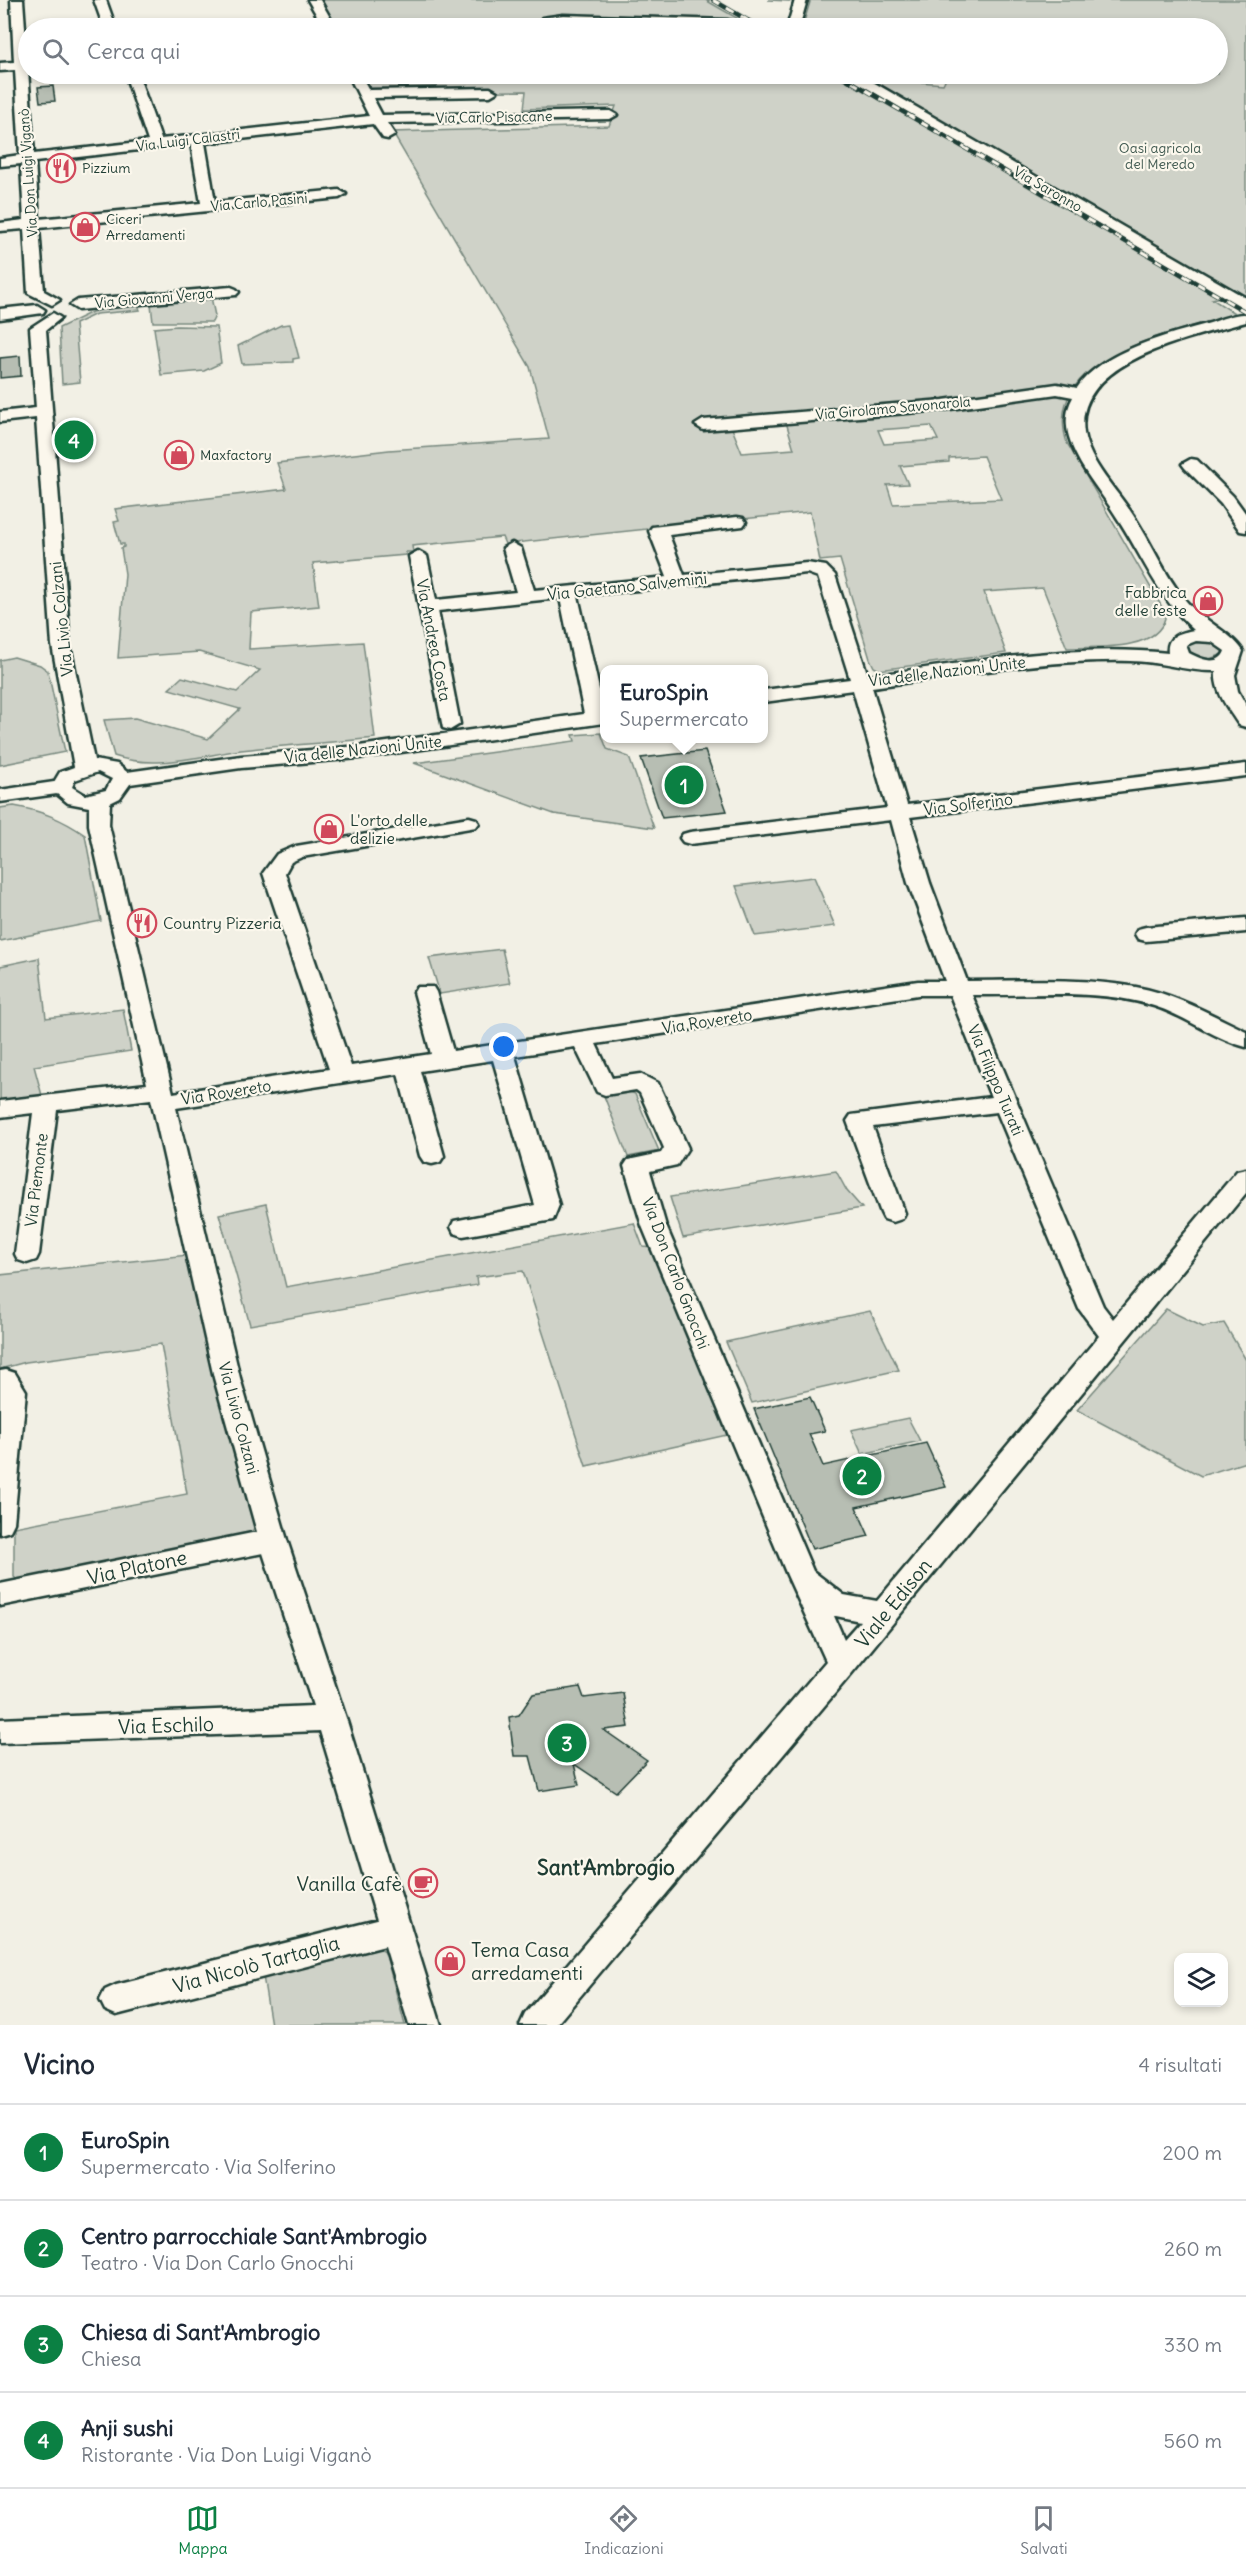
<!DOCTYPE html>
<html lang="it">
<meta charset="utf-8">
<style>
body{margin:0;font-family:Delius,sans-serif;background:#f6f6f7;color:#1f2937}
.controls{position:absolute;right:18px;bottom:18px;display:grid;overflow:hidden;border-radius:12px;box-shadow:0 3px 9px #0003}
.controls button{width:54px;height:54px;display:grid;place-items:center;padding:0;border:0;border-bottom:2px solid #e0e1e3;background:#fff;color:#1f2937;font:30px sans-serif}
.you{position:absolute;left:504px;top:1047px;width:21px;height:21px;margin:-15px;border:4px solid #fff;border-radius:50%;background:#1a73e8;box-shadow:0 0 0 9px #1a73e833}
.badge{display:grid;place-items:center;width:39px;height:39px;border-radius:50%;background:#0b8043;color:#fff;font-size:20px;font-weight:700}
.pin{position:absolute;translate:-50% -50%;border:3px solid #fff;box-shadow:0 2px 6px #0006}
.popup{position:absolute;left:600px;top:665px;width:168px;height:78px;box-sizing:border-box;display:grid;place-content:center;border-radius:12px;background:#fff;filter:drop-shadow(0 2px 4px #0005);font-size:20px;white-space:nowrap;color:#747a83}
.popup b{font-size:22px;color:#1f2937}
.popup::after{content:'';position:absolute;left:50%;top:100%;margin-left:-12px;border:12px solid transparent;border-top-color:#fff}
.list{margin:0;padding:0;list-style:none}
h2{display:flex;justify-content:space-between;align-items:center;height:78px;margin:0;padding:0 24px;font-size:26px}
h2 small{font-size:20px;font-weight:400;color:#747a83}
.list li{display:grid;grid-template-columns:39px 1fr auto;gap:18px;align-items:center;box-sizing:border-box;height:96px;padding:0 24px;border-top:2px solid #e0e1e3}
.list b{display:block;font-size:22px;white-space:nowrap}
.list p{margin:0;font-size:20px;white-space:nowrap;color:#747a83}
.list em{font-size:20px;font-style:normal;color:#747a83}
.icon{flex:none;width:33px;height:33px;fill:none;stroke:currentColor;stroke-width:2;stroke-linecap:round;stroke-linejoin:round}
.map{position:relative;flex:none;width:1246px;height:2025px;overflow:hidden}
.search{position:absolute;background:#fff;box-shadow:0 3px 9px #0003;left:18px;right:18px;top:18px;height:66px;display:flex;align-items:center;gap:15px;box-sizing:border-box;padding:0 21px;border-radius:33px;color:#747a83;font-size:22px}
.sheet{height:462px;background:#fff}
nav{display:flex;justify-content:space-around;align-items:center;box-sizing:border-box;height:84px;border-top:2px solid #e0e1e3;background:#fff;font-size:16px;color:#747a83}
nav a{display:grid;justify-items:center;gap:3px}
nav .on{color:#0b8043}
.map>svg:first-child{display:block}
.green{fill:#cfd2c8;stroke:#77887e;stroke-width:1.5;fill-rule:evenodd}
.building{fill:#b7beb3;stroke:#1f3d34;stroke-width:1.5}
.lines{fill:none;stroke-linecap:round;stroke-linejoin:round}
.minor-casing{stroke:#1f3d34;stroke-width:5}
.minor{fill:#fbf7ec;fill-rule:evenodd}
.rail-casing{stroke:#1f3d34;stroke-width:4.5}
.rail{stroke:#fbf7ec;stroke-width:3;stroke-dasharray:8;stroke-linecap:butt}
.labels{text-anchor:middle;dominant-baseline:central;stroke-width:4.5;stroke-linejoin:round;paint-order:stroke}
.far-street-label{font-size:14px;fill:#1f3d34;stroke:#fbf7ec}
.far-park-label{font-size:14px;fill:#425b52;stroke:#fbf7ec}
.far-poi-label{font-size:14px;fill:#1f3d34;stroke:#fbf7ec;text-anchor:start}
.street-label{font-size:16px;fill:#1f3d34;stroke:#fbf7ec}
.poi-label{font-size:16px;fill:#1f3d34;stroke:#fbf7ec;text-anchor:start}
.near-street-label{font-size:20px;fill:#1f3d34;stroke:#fbf7ec}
.near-poi-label{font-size:20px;fill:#1f3d34;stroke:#fbf7ec;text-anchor:end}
.near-neighbourhood-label{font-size:21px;font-weight:bold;fill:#1f3d34;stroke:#fbf7ec}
</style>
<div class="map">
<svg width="1246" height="2025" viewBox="0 0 1246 2025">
<rect width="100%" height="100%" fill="#f2f0e5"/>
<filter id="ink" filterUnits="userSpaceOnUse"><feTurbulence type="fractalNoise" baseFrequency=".0167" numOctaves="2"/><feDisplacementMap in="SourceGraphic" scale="12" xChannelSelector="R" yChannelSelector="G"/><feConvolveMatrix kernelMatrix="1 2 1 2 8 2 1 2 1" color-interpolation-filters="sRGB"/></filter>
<g filter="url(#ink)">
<g class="green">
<polygon points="317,0 710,0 707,1 754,28 332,28"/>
<path d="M768,0H1246V302L1224,296L1212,299L1236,314C1177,332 1039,355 1067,443L1162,607L1165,618C1157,652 1094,647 1067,648L1043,588L984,592L1006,653L879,670L874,667L870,659L840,559L820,561L810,512L505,544L502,537L412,546L413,552H406V555L313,563L319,606L251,612L249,649L363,642L375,738C331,743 286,745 241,750C199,756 155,770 114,756L104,720L135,718L208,739L240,709L169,689L182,677L237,692L260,670L199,652L118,658L125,574L121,548L124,547V544H120L114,522L119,521L115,509L286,489L277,463L389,450L549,439L530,367L392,132L609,126L616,106L524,109L526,91L367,93L357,74H860L866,77L943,84L948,74H1218V28H797V26L803,25L810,2ZM786,422L794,449L742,453L731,426ZM931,426L938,440L884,444L878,430ZM983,456L1001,499L893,504L887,485L908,484L900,466L949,462V458Z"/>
<polygon points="211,297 215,316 212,322 153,322 151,304 153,302"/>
<polygon points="133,304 138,305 140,310 96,314 75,324 80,382 62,384 59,328 92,312"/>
<polygon points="290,324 299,358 293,359 293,362 242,364 238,346 281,325"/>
<polygon points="177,326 216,327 221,363 204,371 161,375 154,328"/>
<polygon points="1196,641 1211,641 1222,648 1223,654 1207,660 1188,653 1186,647"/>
<polygon points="14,657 40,665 48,671 65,752 0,765 0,660"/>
<polygon points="601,733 607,749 629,757 654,828 554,814 414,763 575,741 573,735"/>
<path d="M14,806C42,811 62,819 85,835L101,921L0,941V808Z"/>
<polygon points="814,877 835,926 755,936 736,886"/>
<polygon points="502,949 510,983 440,994 429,958"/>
<polygon points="39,958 46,1018 123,1009 131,1051 34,1066 43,1099 0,1103 0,966"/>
<polygon points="630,1092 635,1094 659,1151 628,1157 604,1096"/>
<polygon points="836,1171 847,1191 862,1208 683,1238 670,1197"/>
<polygon points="266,1204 286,1287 634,1223 643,1247 653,1248 727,1435 586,1466 523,1271 476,1277 477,1285 250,1325 219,1214"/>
<polygon points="188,1255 259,1522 246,1539 21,1583 14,1577 14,1527 187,1494 161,1344 26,1362 0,1369 0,1275"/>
<polygon points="1166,1309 1203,1327 1224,1323 1246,1360 1246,1462 1201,1476 1077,1410"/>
<polygon points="870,1311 899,1370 752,1403 726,1342"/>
<polygon points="908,1418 920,1441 862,1454 851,1430"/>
<polygon points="371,1944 385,1952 405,2025 271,2025 263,1976"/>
</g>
<g class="building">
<polygon points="53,86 55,101 40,102 38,87"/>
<polygon points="20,356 21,376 0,378 0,358"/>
<polygon points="705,751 727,811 662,818 641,758"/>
<polygon points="810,1397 825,1431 809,1434 823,1466 926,1443 946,1487 856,1507 869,1536 812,1549 754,1409"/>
<polygon points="580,1687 584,1698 623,1693 629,1727 604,1730 647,1760 616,1792 574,1764 579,1785 539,1791 530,1756 514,1756 509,1717 519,1715 533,1694"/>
</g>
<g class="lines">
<g class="minor-casing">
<g id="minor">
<path d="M11,0H23L34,154L148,141L125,74H138L161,139L369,116L348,74H360L369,90L490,88L497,92L490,96L373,98L382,115L610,111L617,115L610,119L387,123L395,135L388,139L383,138L373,124L205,143L215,202L339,190L346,194L339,198L39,228L44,291L60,300L52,305L28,293L24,229L0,231V223L24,220L21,164L0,166V158L20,155L15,70L0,71V63L14,62ZM191,144L201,203L39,219L35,162Z"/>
<polygon points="94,0 106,0 116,28 104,28"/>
<polygon points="308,0 320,0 336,28 324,28"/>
<polygon points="795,0 807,0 799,28 787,28"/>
<polygon points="563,15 727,20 732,21 733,28 563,23 552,24 549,28 537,28 542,18"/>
<polygon points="843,74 859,74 1246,298 1246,310"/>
<polygon points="231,287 236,289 239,292 236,295 78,310 70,305 78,300"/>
<polygon points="37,305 45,310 43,313 0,319 0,309"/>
<path d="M53,313L61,318L46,330L70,645L94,760L117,764L127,772L241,756L359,746L584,714L560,598L438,611L460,724L450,730L443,728L409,556L418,551L427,556L436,600L516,592L503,548L512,543L521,548L534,590L667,577L649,531L652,527L737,517L743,518L746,522L743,526L669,535L684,575L807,563L826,566L835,575L868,676C967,663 1068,643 1168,653C1166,636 1179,633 1194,630C1158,598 1142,555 1116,516C1100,490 1078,467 1069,437C1065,423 1066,409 1073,397L1057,394L943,410L703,430L695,425L703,420L943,400L1057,384L1077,388C1101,351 1170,334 1210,323C1221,319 1235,313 1246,314V322C1194,337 1073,360 1084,433C1089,463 1117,490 1133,515C1152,543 1164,575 1186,601C1203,621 1231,632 1243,651L1235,675L1238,691L1246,705V727L1239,725C1229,710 1214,691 1216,671C1188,672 1159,661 1130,661C1044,659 957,676 872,687L907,805L1246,764V776L910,817L930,883L967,981C1023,981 1081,977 1136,987C1175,994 1210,1014 1246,1031V1047C1214,1039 1186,1016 1154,1006C1097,988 1031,996 972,995L1103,1306L1113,1319L1237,1171L1246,1169V1193L852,1673L556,2025H520L525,2014L826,1661L787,1575L642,1226L624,1166L628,1160L661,1153L664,1148L640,1093L636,1090L605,1095L597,1092L575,1047L515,1056L559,1205L553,1220L463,1236L454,1233L451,1227L454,1221L535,1205L493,1060L420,1071L444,1156L440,1162L432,1164L424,1162L420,1156L398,1074L176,1108L240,1378L287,1540L346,1718L441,2025H409L385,1946L116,2015L105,2010L100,2000L105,1990L116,1985L377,1920L320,1731L0,1743V1719L313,1706L263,1553L0,1606V1584L257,1532L214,1378L151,1099L57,1110L39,1254L36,1260L27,1263L18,1260L15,1254L33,1113L0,1117V1101L147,1084L89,825V807L68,803L57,794L0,802V790L54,782L60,772L74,767L52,645L36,418L0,422V412L36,408L30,328ZM807,573L818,577L850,679L764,690V702L853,690L887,808L690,832L683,834L680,838L683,842L690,844L891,820L908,883L945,981H918L453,1051L436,992L433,987H417L414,992L431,1054L351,1066L285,873L291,862L302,857L476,827L479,823L476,819L469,817L296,846L277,854L263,873L329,1069L173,1093L109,825L110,803L120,798L130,784L241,768L359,758L604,723V711L578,596ZM1196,641L1212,642L1225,651C1219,667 1200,659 1189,653L1186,645ZM98,772L112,779L106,790L85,795L72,787L75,780ZM918,995H950L991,1097L851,1115L847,1121L881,1213L884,1219L893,1222L902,1219L905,1213L873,1127L997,1112L1079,1309L1099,1336L877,1601L844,1595L813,1571L666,1226L650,1171L677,1165L688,1148L658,1083L640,1074L612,1078L596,1044ZM834,1616H836L860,1621L844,1639Z"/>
<polygon points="1191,459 1197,460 1233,496 1246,514 1246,532 1240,531 1221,504 1185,468 1182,464"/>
<polygon points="1246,918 1246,932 1146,941 1138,939 1135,934 1138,929 1146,927"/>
<polygon points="6,1370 15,1373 26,1391 14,1523 10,1531 0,1534 0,1371"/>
</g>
</g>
<use href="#minor" class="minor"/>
<g class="rail-casing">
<g id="rail">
<polyline points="713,0 761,28"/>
<polyline points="838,74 1246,312"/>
</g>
</g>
<use href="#rail" class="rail"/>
</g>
</g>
<defs>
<g id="restaurant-ring" transform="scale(1.5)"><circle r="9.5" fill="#fbf7ec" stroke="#d1495b" stroke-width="1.5"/><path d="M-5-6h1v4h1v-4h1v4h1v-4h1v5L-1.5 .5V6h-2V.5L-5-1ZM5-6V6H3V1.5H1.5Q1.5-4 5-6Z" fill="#d1495b"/></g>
<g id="shop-ring" transform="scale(1.5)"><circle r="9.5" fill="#fbf7ec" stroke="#d1495b" stroke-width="1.5"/><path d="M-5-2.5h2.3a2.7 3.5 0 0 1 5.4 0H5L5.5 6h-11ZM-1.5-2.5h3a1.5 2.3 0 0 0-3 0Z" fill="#d1495b"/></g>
<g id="cafe-ring" transform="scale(1.5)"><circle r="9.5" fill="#fbf7ec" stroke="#d1495b" stroke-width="1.5"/><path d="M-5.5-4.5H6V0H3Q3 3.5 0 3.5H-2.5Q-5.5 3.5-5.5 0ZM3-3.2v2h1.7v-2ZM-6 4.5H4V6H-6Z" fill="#d1495b"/></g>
</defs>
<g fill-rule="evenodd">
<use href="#restaurant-ring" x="61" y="168"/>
<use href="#shop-ring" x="85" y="227"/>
<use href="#shop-ring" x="179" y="455"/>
<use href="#shop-ring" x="1208" y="601"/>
<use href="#shop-ring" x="329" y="829"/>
<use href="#restaurant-ring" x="142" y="923"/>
<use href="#cafe-ring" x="423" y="1883"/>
<use href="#shop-ring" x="450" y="1961"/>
</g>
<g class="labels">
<g class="far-street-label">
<text transform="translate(494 117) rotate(-1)">Via Carlo Pisacane</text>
<text transform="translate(188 140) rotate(-7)">Via Luigi Calastri</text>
<text transform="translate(28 173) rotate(-94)">Via Don Luigi Viganò</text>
<text transform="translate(1048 189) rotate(30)">Via Saronno</text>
<text transform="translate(259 202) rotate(-5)">Via Carlo Pasini</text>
<text transform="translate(154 298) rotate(-5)">Via Giovanni Verga</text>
<text transform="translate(893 408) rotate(-5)">Via Girolamo Savonarola</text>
</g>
<g class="far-park-label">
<text x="1160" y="148">Oasi agricola<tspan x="1160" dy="16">del Meredo</tspan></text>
</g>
<g class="far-poi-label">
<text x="82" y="168">Pizzium</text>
<text x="106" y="219">Ciceri<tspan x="106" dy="16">Arredamenti</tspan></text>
<text x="200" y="455">Maxfactory</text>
</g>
<g class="street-label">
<text transform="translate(627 586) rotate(-6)">Via Gaetano Salvemini</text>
<text transform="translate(61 619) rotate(-96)">Via Livio Colzani</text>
<text transform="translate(434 640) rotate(79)">Via Andrea Costa</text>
<text transform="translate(947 671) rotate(-7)">Via delle Nazioni Unite</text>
<text transform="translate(363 749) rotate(-6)">Via delle Nazioni Unite</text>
<text transform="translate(968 804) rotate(-7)">Via Solferino</text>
<text transform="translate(707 1021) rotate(-9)">Via Rovereto</text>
<text transform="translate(996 1080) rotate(67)">Via Filippo Turati</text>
<text transform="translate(226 1092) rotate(-9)">Via Rovereto</text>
<text transform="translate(36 1180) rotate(-83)">Via Piemonte</text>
<text transform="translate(676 1273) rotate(69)">Via Don Carlo Gnocchi</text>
<text transform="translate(239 1418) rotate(75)">Via Livio Colzani</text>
</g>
<g class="poi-label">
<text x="1187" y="592" text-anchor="end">Fabbrica<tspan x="1187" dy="18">delle feste</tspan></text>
<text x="350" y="820">L'orto delle<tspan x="350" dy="18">delizie</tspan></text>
<text x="163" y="923">Country Pizzeria</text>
</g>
<g class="near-street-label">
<text transform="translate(137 1567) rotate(-12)">Via Platone</text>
<text transform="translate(893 1603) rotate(-51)">Viale Edison</text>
<text transform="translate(166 1725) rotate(-2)">Via Eschilo</text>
<text transform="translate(256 1964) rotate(-15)">Via Nicolò Tartaglia</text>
</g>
<g class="near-poi-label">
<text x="402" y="1883">Vanilla Cafè</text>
<text x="471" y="1949" text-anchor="start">Tema Casa<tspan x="471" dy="23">arredamenti</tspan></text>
</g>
<g class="near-neighbourhood-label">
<text x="606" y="1867">Sant'Ambrogio</text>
</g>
</g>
</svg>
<div class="controls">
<button><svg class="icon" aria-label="layers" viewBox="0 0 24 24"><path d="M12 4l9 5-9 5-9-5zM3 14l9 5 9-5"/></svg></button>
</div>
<div class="you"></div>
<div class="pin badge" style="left:684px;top:785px">1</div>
<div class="popup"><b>EuroSpin</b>Supermercato</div>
<div class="pin badge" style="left:862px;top:1476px">2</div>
<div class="pin badge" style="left:567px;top:1743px">3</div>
<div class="pin badge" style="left:74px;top:440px">4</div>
<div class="search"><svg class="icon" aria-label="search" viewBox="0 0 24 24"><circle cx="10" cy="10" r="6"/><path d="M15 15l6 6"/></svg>Cerca qui</div>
</div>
<section class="sheet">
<h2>Vicino<small>4 risultati</small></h2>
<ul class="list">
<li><span class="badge">1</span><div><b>EuroSpin</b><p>Supermercato · Via Solferino</p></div><em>200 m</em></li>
<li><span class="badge">2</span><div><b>Centro parrocchiale Sant'Ambrogio</b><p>Teatro · Via Don Carlo Gnocchi</p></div><em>260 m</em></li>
<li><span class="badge">3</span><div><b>Chiesa di Sant'Ambrogio</b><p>Chiesa</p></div><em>330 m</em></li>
<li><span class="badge">4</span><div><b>Anji sushi</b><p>Ristorante · Via Don Luigi Viganò</p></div><em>560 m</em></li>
</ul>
</section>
<nav>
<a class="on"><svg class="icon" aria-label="map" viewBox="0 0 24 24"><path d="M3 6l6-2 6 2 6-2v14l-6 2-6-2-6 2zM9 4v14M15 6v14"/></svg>Mappa</a>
<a><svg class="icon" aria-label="directions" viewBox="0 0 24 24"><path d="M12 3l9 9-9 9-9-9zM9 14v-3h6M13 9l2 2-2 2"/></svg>Indicazioni</a>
<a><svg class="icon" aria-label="saved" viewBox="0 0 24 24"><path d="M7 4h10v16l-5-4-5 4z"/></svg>Salvati</a>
</nav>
